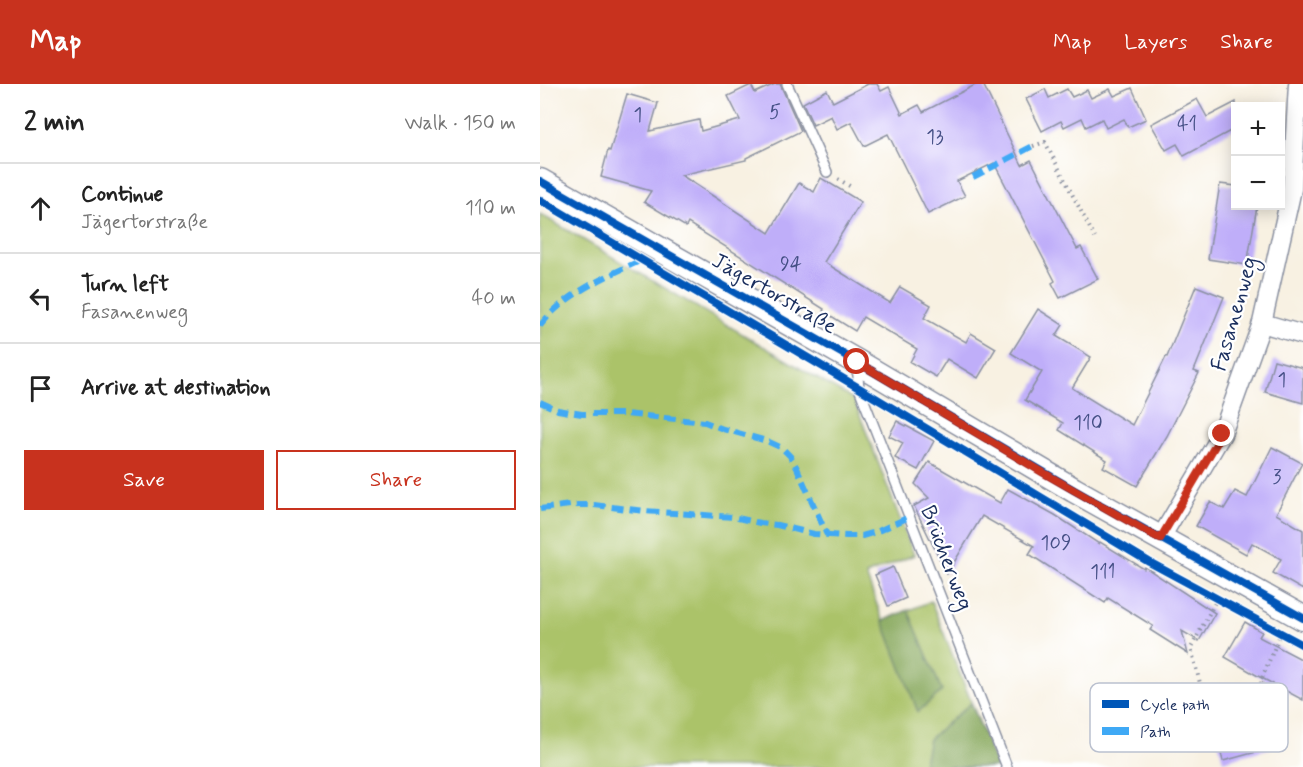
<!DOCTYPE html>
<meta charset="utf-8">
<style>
body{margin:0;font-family:Mynerve,sans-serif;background:#f6f6f6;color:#222}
.controls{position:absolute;right:18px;top:18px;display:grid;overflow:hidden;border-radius:0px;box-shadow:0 3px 15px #0003}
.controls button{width:54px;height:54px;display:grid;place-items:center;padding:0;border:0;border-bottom:2px solid #e0e0e0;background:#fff;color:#222;font:30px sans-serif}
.stop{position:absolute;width:18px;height:18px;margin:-14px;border:4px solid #c8321e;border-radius:50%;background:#fff}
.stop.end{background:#c8321e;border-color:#fff;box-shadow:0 2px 6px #0008}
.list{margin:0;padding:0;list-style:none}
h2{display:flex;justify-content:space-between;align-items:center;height:78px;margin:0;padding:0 24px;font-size:26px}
h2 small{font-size:20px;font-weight:400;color:#767676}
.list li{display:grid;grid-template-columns:39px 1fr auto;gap:18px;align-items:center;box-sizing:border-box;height:90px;padding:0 24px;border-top:2px solid #e0e0e0}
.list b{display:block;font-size:22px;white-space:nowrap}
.list p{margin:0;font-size:20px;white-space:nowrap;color:#767676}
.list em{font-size:20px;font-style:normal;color:#767676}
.actions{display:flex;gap:12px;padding:18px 24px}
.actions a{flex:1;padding:14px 0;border:2px solid #c8321e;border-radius:0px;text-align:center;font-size:21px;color:#c8321e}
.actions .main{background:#c8321e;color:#fff}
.icon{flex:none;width:33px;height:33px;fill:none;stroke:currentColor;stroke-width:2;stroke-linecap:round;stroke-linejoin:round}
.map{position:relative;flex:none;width:763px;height:683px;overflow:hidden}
header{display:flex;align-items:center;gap:36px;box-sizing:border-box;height:84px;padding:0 30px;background:#c8321e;color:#fff}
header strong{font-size:28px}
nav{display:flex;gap:33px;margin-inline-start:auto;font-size:21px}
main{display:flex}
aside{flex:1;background:#fff}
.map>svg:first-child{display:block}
.green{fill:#abc369;stroke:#637964;stroke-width:1.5}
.forest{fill:#88a95d;stroke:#526c5e;stroke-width:1.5}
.building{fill:#bfaef9}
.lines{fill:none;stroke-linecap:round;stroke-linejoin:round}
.service-casing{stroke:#8a90a0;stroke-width:12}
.minor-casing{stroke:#8a90a0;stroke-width:21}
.tertiary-casing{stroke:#8a90a0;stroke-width:27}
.path{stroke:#8a90a0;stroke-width:4;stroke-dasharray:1.5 4.5;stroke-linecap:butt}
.service{stroke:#fff;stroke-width:9}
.minor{stroke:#fff;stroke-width:18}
.tertiary{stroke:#fff;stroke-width:24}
.quiet{stroke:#3fa9f5;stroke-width:6;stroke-dasharray:12 6;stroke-linecap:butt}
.cycleway-casing{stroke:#fff;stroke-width:11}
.cycleway{stroke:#0057b8;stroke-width:8}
.route{stroke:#c8321e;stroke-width:8}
.labels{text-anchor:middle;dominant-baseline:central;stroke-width:4.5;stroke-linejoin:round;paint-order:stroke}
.number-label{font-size:20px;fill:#444f85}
.street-label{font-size:22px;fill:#1b2f5e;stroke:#fff}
.key{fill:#fff;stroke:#bbc1cf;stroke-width:1.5}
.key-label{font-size:16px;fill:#1b2f5e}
</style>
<header>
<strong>Map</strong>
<nav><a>Map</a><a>Layers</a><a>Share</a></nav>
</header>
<main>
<aside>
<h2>2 min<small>Walk · 150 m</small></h2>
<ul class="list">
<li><svg class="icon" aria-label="ahead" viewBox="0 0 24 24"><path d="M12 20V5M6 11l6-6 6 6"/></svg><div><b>Continue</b><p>Jägertorstraße</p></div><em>110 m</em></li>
<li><svg class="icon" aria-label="left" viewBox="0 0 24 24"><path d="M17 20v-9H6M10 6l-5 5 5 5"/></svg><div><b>Turn left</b><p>Fasanenweg</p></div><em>40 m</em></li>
<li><svg class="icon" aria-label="arrive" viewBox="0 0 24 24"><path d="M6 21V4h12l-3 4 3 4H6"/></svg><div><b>Arrive at destination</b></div></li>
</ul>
<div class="actions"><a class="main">Save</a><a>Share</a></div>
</aside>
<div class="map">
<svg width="763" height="683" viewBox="0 0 763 683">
<rect width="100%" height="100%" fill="#fff"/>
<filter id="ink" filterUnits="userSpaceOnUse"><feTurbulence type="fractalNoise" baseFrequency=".0167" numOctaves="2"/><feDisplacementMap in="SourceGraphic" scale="12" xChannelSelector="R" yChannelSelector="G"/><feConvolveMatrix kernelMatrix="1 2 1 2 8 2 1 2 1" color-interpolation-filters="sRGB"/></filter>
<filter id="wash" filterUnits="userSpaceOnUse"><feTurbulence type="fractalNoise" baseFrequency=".008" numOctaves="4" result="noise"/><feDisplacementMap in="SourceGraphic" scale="24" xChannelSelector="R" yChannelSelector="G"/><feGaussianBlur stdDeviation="1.35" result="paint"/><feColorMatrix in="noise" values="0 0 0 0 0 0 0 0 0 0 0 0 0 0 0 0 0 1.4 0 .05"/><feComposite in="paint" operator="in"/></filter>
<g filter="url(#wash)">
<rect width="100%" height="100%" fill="#f8f1e2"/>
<polygon class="green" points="0,130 314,316 374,471 326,491 343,537 391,517 457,683 0,683"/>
<g class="forest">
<polygon points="368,526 402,607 378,628 343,537"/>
<polygon points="431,619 457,683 383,683 389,655"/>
</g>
<g id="blocks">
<g class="building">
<polygon points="235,0 240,0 261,47 206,74 206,76 141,91 229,149 259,99 274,108 281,94 321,118 284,178 350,219 360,203 391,221 384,234 426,258 431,249 456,264 438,294 407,275 396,293 370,278 377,265 323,233 315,247 283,227 284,225 148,139 146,143 104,118 111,107 61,93 68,66 70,67 87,10 118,19 110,47 159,36 161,47 200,36 188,12 211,1 215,9"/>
<polygon points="328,0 337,0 341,7 349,3 362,30 379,21 383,28 437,0 443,0 482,81 491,76 537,165 541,163 558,195 520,214 512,199 515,197 454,79 417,97 425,112 388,130 348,50 324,62 311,38 297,45 291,32 273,41 263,19 287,6 293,18"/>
<polygon points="592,4 606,35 588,43 584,35 566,44 562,35 546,43 542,34 524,43 521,37 502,47 486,15 505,5 509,14 527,5 532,13 547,6 551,14 570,5 574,12"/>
<polygon points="657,15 667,33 696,18 696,44 644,72 637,60 626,66 611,40"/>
<polygon points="680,100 696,102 696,122 717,122 707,181 668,175"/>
<polygon points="656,202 684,213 654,287 659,289 627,352 597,402 563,383 567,376 519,346 523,339 485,316 502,288 471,269 498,225 523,241 516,252 551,273 532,304 592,341 626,273 627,273"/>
<polygon points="734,276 763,284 763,319 725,308"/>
<polygon points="357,337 394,357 378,386 355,374 363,359 349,352"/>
<polygon points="732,363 762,379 736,430 763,446 763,506 733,489 741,475 712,459 706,470 656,442 670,418 684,425 695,407 707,413"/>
<polygon points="389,378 460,419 468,405 515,431 559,460 560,458 604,485 605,483 675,529 659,557 642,547 648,570 610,546 613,542 568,514 565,519 489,470 494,462 442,432 407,490 374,422 389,414 375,400"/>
<polygon points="353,483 366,514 348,522 335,491"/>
<polygon points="705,538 722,548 719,553 763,576 763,616 718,592 685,573"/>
<polygon points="723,633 731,664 683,677 675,645"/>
</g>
</g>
</g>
<g filter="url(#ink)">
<use href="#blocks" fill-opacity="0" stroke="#8a90a0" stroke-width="1.5"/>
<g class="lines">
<g class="service-casing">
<g id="service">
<polyline points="247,0 287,88"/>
<polyline points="317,281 319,304 467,683"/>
</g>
</g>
<g class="minor-casing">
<g id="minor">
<polyline points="722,239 763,251"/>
<polyline points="620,455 682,350 722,239 752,105 758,0"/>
</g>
</g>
<g class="tertiary-casing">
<polyline id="tertiary" points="0,97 317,278 534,406 763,534"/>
</g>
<g class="path">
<polyline points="493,62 505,58 555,154"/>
<polyline points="298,95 313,104"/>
<polyline points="664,615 651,564 679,511"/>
<polyline points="717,629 722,594 742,546"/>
</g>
<use href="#service" class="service"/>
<use href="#minor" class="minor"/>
<use href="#tertiary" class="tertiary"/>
<g class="quiet">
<polyline points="433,93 493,62"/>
<path d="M0,242C24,210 67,192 102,176"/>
<polyline points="0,318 18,326 42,330 85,330 165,338 183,345 227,357 242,364 250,372 257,384 287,451"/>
<polyline points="0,425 30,421 54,421 105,427 193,433 220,439 237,441 274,450 307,452 322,452 336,448 369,433"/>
</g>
<g class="cycleway-casing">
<g id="cycleway">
<polyline points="0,97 317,278 534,406 763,534"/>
<polyline points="0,116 319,304 609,478 763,561"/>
</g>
</g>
<use href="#cycleway" class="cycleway"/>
</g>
</g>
<g class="lines" filter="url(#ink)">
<polyline class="route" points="317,278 502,388 620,455 682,350"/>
</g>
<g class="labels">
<g class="number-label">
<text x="235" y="28">5</text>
<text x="98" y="31">1</text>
<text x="647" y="40">41</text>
<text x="395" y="53">13</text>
<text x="251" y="180">94</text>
<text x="742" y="296">1</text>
<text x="548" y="339">110</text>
<text x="737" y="393">3</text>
<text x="516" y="459">109</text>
<text x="563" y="488">111</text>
</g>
<g class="street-label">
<text transform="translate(234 210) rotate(30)">Jägertorstraße</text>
<text transform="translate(695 230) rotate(-74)">Fasanenweg</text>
<text transform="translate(406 474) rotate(69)">Brücherweg</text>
</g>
</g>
<rect x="550" y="599" width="198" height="69" rx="9" class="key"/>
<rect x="562" y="616" width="27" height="8" fill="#0057b8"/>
<rect x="562" y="643" width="27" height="8" fill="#3fa9f5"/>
<g class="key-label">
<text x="600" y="626">Cycle path</text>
<text x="600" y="653">Path</text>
</g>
</svg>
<div class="controls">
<button>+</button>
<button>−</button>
</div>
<div class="stop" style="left:317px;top:278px"></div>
<div class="stop end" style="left:682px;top:350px"></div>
</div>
</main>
